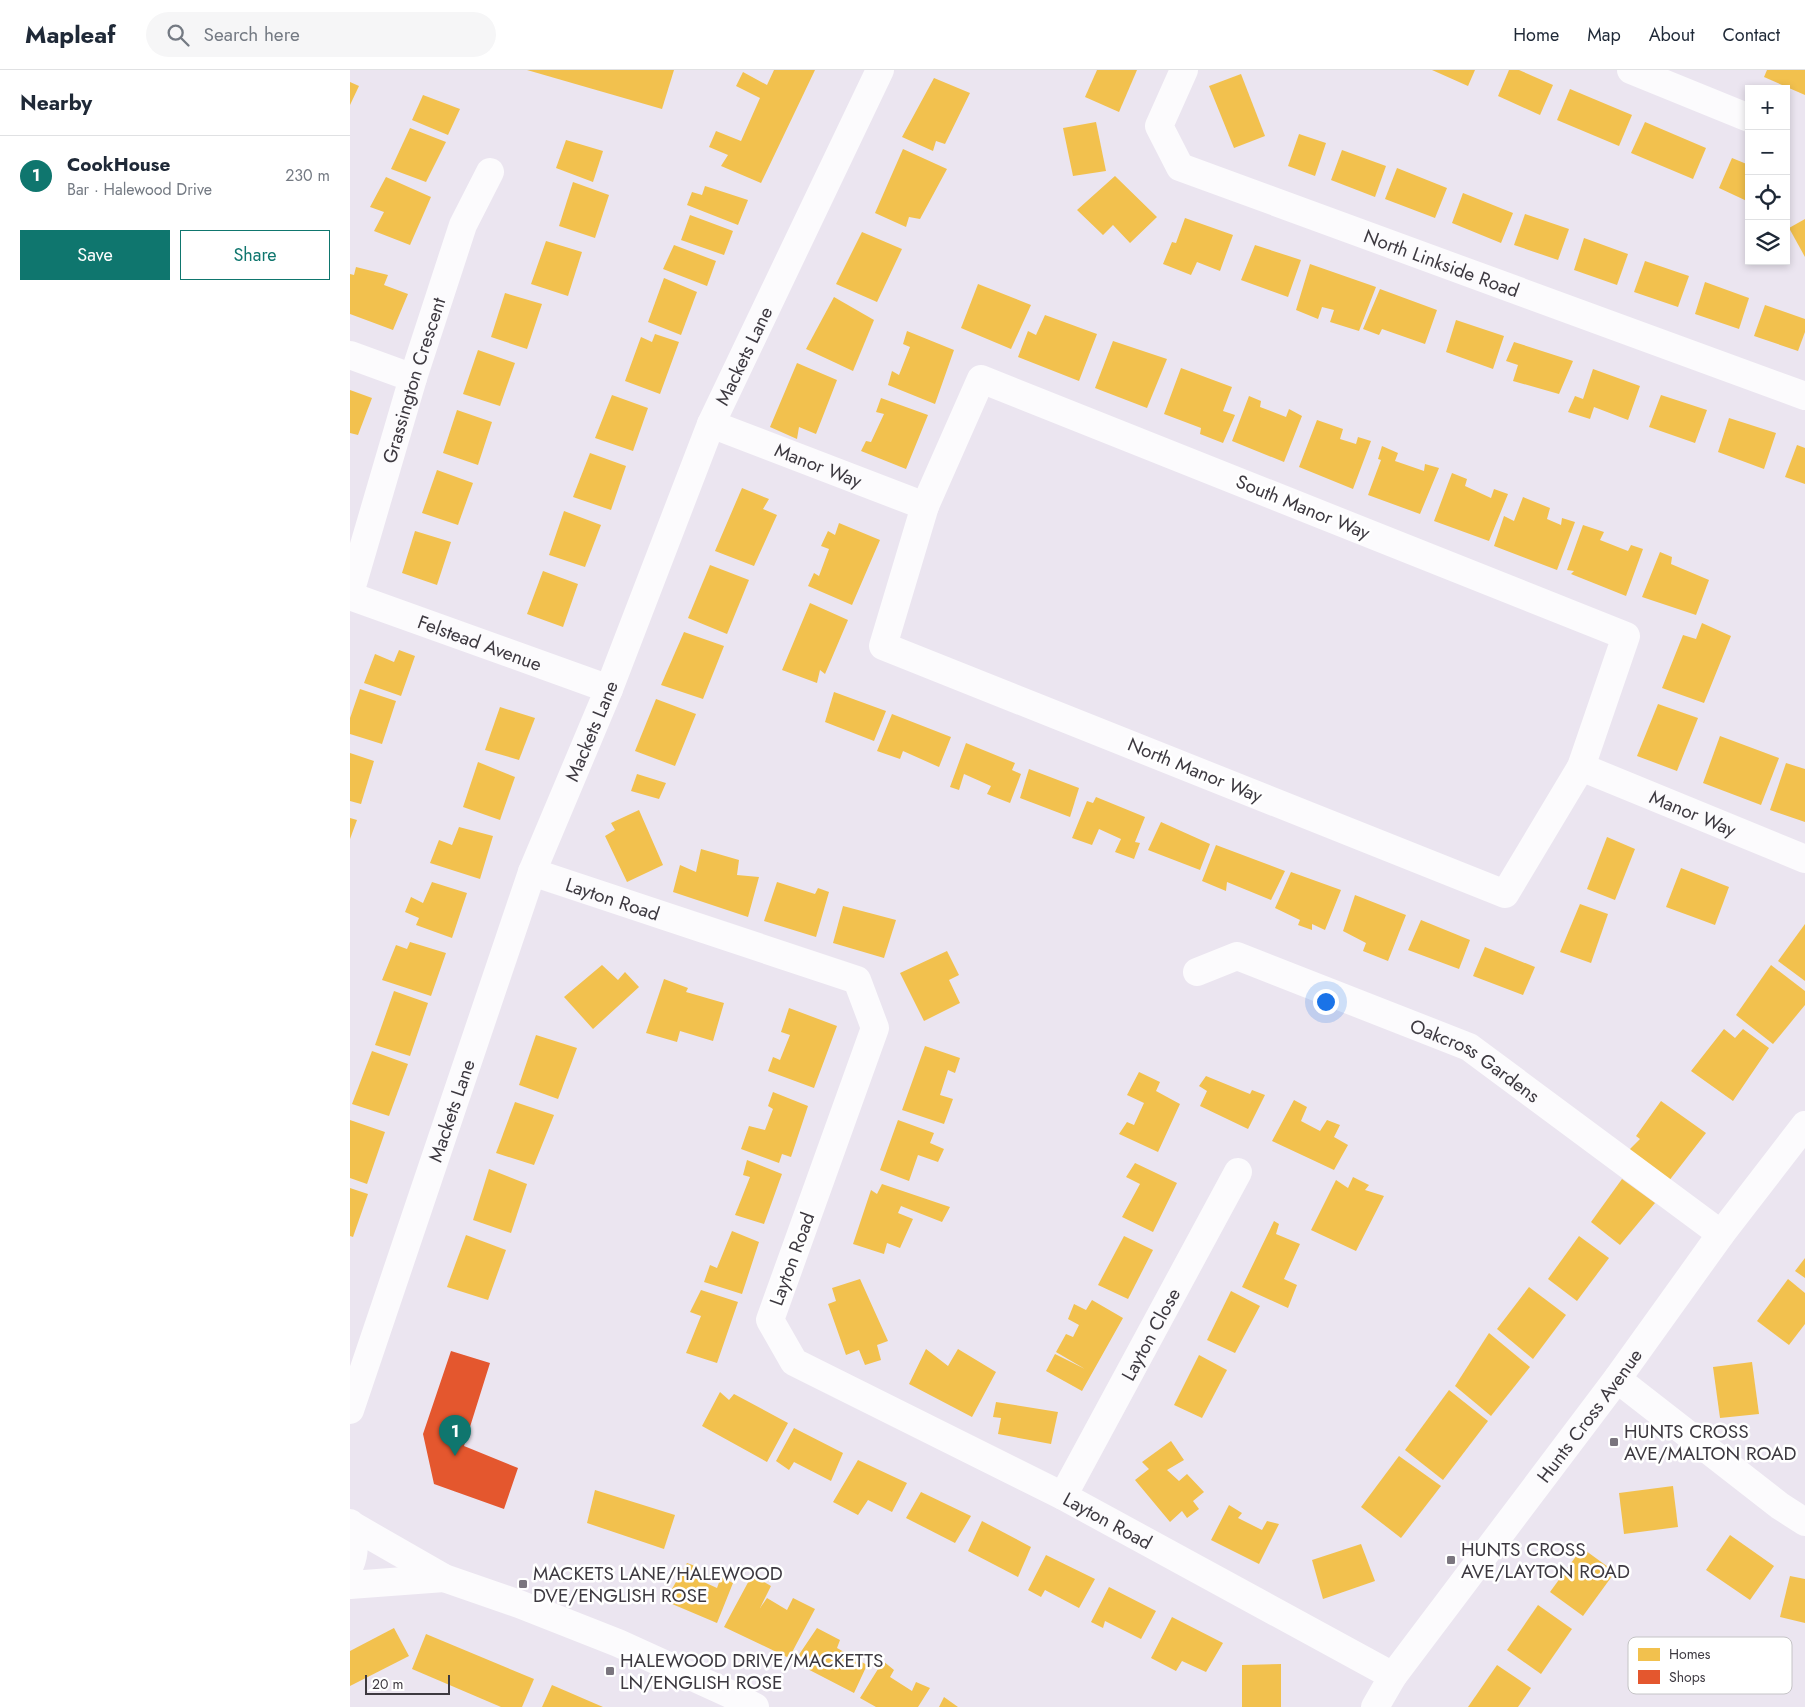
<!DOCTYPE html>
<meta charset="utf-8">
<style>
body{margin:0;font-family:Jost,sans-serif;background:#f6f6f7;color:#1f2937}
.controls{position:absolute;right:15px;top:15px;display:grid;overflow:hidden;border-radius:0px;box-shadow:0 2px 8px #0003}
.controls button{width:45px;height:45px;display:grid;place-items:center;padding:0;border:0;border-bottom:1px solid #e0e1e3;background:#fff;color:#1f2937;font:25px sans-serif}
.scale{position:absolute;left:15px;bottom:12px;width:85px;box-sizing:border-box;padding-left:5px;border:2px solid #3d3940;border-top:0;font-size:14px;line-height:18px;white-space:nowrap;color:#3d3940;-webkit-text-stroke:4px #fff;paint-order:stroke}
.you{position:absolute;left:975px;top:931px;width:18px;height:18px;margin:-12px;border:4px solid #fff;border-radius:50%;background:#1a73e8;box-shadow:0 0 0 8px #1a73e833}
.badge{display:grid;place-items:center;width:32px;height:32px;border-radius:50%;background:#0f766e;color:#fff;font-size:16px;font-weight:700}
.pin{position:absolute;translate:-50% -41px;filter:drop-shadow(0 1px 2px #0008)}
.pin::after{content:'';position:absolute;top:26px;width:18px;height:15px;background:inherit;clip-path:polygon(0 0,100% 0,50% 100%)}
.list{margin:0;padding:0;list-style:none}
h2{display:flex;justify-content:space-between;align-items:center;height:65px;margin:0;padding:0 20px;font-size:21px}
h2 small{font-size:16px;font-weight:400;color:#747a83}
.list li{display:grid;grid-template-columns:32px 1fr auto;gap:15px;align-items:center;box-sizing:border-box;height:80px;padding:0 20px;border-top:1px solid #e0e1e3}
.list b{display:block;font-size:19px;white-space:nowrap}
.list p{margin:0;font-size:16px;white-space:nowrap;color:#747a83}
.list em{font-size:16px;font-style:normal;color:#747a83}
.actions{display:flex;gap:10px;padding:15px 20px}
.actions a{flex:1;padding:11px 0;border:1px solid #0f766e;border-radius:0px;text-align:center;font-size:18px;color:#0f766e}
.actions .main{background:#0f766e;color:#fff}
.icon{flex:none;width:28px;height:28px;fill:none;stroke:currentColor;stroke-width:2;stroke-linecap:round;stroke-linejoin:round}
.map{position:relative;flex:none;width:1455px;height:1637px;overflow:hidden}
header{display:flex;align-items:center;gap:30px;box-sizing:border-box;height:70px;padding:0 25px;background:#fff;border-bottom:1px solid #e0e1e3}
header strong{font-size:24px}
nav{display:flex;gap:28px;margin-inline-start:auto;font-size:18px}
.search{width:350px;height:45px;background:#f6f6f7;display:flex;align-items:center;gap:12px;box-sizing:border-box;padding:0 18px;border-radius:28px;color:#747a83;font-size:19px}
main{display:flex}
aside{flex:1;background:#fff}
.map>svg:first-child{display:block}
.homes{fill:#f2c14e}
.shops{fill:#e4572e}
.lines{fill:none;stroke-linecap:round;stroke-linejoin:round}
.minor{stroke:#fcfbfd;stroke-width:28}
.poi-dot{fill:#7a757e;stroke:#fff;stroke-width:2}
.labels{text-anchor:middle;dominant-baseline:central;stroke-width:5;stroke-linejoin:round;paint-order:stroke}
.street-label{font-size:19px;fill:#3d3940;stroke:#fff}
.poi-label{font-size:19px;fill:#3d3940;stroke:#fff;text-anchor:start}
.key{fill:#fff;stroke:#c5c4c6;stroke-width:1}
.key-label{font-size:14px;fill:#3d3940}
</style>
<header>
<strong>Mapleaf</strong>
<div class="search"><svg class="icon" aria-label="search" viewBox="0 0 24 24"><circle cx="10" cy="10" r="6"/><path d="M15 15l6 6"/></svg>Search here</div>
<nav><a>Home</a><a>Map</a><a>About</a><a>Contact</a></nav>
</header>
<main>
<aside>
<h2>Nearby<small></small></h2>
<ul class="list">
<li><span class="badge">1</span><div><b>CookHouse</b><p>Bar · Halewood Drive</p></div><em>230 m</em></li>
</ul>
<div class="actions"><a class="main">Save</a><a>Share</a></div>
</aside>
<div class="map">
<svg width="1455" height="1637" viewBox="0 0 1455 1637">
<rect width="100%" height="100%" fill="#ebe5f0"/>
<g class="homes">
<polygon points="177,0 324,0 312,39"/>
<polygon points="424,0 465,0 411,113 371,96 378,85 359,77 366,61 391,71 410,28 386,16 393,2 417,15"/>
<polygon points="747,0 787,0 769,42 735,27"/>
<polygon points="1082,0 1125,0 1118,16"/>
<polygon points="1159,0 1169,0 1203,15 1190,45 1148,26"/>
<polygon points="1417,0 1455,0 1455,25 1414,7"/>
<polygon points="891,4 915,66 884,78 859,16"/>
<polygon points="584,8 620,23 595,74 586,71 583,81 552,67"/>
<polygon points="0,12 9,16 0,35"/>
<polygon points="1220,19 1282,45 1269,76 1207,50"/>
<polygon points="73,25 110,39 98,65 62,50"/>
<polygon points="746,52 756,101 723,106 713,58"/>
<polygon points="1295,52 1356,78 1343,109 1281,83"/>
<polygon points="60,58 96,72 76,112 41,99"/>
<polygon points="949,64 976,73 965,106 938,96"/>
<polygon points="216,70 253,81 243,112 206,98"/>
<polygon points="553,79 597,99 570,149 559,147 556,157 525,143"/>
<polygon points="992,80 1036,96 1025,127 981,110"/>
<polygon points="1382,88 1399,95 1399,132 1369,118"/>
<polygon points="1047,98 1097,118 1085,148 1035,129"/>
<polygon points="765,106 807,147 780,173 763,155 753,165 727,140"/>
<polygon points="36,107 81,127 60,175 24,161 34,142 20,137"/>
<polygon points="223,112 259,125 245,168 209,156"/>
<polygon points="355,116 398,130 388,155 337,135 342,122 352,125"/>
<polygon points="1113,123 1163,143 1151,173 1102,153"/>
<polygon points="1175,144 1219,159 1208,190 1164,175"/>
<polygon points="340,145 383,161 374,185 331,170"/>
<polygon points="835,148 883,165 870,201 847,192 841,205 813,194 822,172 826,173"/>
<polygon points="1455,149 1455,187 1439,158"/>
<polygon points="512,162 552,179 527,232 486,214"/>
<polygon points="1234,168 1278,184 1267,215 1224,200"/>
<polygon points="196,171 232,182 218,226 181,214"/>
<polygon points="324,175 366,191 357,216 313,199"/>
<polygon points="905,175 951,190 938,227 891,210"/>
<polygon points="1295,191 1339,206 1328,237 1284,222"/>
<polygon points="960,194 1026,217 1009,261 980,252 984,240 972,237 968,249 946,240"/>
<polygon points="6,197 38,205 34,215 58,224 43,260 0,244 0,204 4,205"/>
<polygon points="314,208 347,222 331,265 298,252"/>
<polygon points="1355,212 1399,228 1389,259 1345,244"/>
<polygon points="628,214 681,235 661,279 611,258"/>
<polygon points="1030,219 1087,240 1075,274 1032,259 1029,265 1013,259"/>
<polygon points="155,223 192,234 177,279 141,267"/>
<polygon points="484,227 524,250 503,301 456,279"/>
<polygon points="1415,235 1455,249 1455,262 1448,281 1404,266"/>
<polygon points="695,245 747,264 729,311 668,287 678,261 686,265"/>
<polygon points="1106,250 1154,266 1143,299 1096,282"/>
<polygon points="557,261 604,280 585,334 538,315 542,301 549,305 560,277 553,274"/>
<polygon points="305,264 329,272 310,324 275,311 291,267 302,272"/>
<polygon points="763,271 817,289 797,338 745,318"/>
<polygon points="1164,272 1223,291 1209,324 1163,311 1168,295 1156,291"/>
<polygon points="128,280 165,293 150,336 113,324"/>
<polygon points="447,293 487,310 466,364 449,357 447,369 420,357"/>
<polygon points="831,298 882,317 873,341 885,345 873,373 850,364 851,358 814,344"/>
<polygon points="1243,299 1290,316 1278,350 1244,337 1240,349 1218,342 1225,326 1233,329"/>
<polygon points="0,320 22,328 8,365 0,363"/>
<polygon points="262,325 298,338 283,381 245,368"/>
<polygon points="1311,325 1357,340 1345,373 1299,357"/>
<polygon points="899,326 911,331 910,337 936,347 939,339 952,346 934,392 882,371"/>
<polygon points="531,328 578,345 556,399 511,381 516,371 521,372 534,344 526,342"/>
<polygon points="107,340 142,352 128,395 93,383"/>
<polygon points="1379,348 1426,363 1414,399 1368,382"/>
<polygon points="967,350 993,359 990,369 1006,374 1008,367 1021,371 1003,419 949,397"/>
<polygon points="1447,375 1455,378 1455,414 1435,407"/>
<polygon points="1032,376 1048,383 1045,391 1074,401 1075,394 1089,398 1070,444 1018,425 1031,390 1028,389"/>
<polygon points="240,383 276,396 261,440 223,427"/>
<polygon points="87,400 123,413 108,455 72,443"/>
<polygon points="1102,403 1117,409 1115,416 1141,428 1144,419 1158,424 1139,471 1084,451"/>
<polygon points="392,418 419,429 413,439 427,445 404,496 365,481"/>
<polygon points="1173,427 1200,438 1197,449 1211,455 1212,448 1225,452 1207,500 1144,476 1154,446 1164,451"/>
<polygon points="214,441 251,455 235,497 199,485"/>
<polygon points="489,453 530,470 502,535 458,516 464,503 469,506 479,479 471,476 478,461 485,465"/>
<polygon points="1233,455 1254,462 1250,470 1278,481 1281,475 1293,479 1276,526 1221,504 1224,501 1217,500"/>
<polygon points="65,461 101,472 87,515 52,503"/>
<polygon points="1310,482 1322,487 1321,494 1359,510 1346,545 1292,527"/>
<polygon points="360,495 399,510 377,564 338,548"/>
<polygon points="193,501 228,514 213,557 177,544"/>
<polygon points="460,533 498,550 475,604 470,600 467,613 432,600"/>
<polygon points="1352,553 1381,566 1354,633 1312,618 1333,565 1346,569"/>
<polygon points="334,562 374,576 353,629 311,615"/>
<polygon points="49,580 65,586 51,626 14,613 25,584 44,592"/>
<polygon points="10,619 46,631 32,674 0,664 0,648"/>
<polygon points="484,622 536,641 524,671 475,652"/>
<polygon points="306,629 346,644 325,696 285,681"/>
<polygon points="1308,634 1348,648 1327,701 1287,686"/>
<polygon points="150,637 185,648 169,690 135,680"/>
<polygon points="542,644 601,667 589,697 553,681 550,689 527,681"/>
<polygon points="1370,666 1429,688 1411,735 1353,713"/>
<polygon points="616,673 665,693 662,700 671,704 660,733 637,724 641,716 614,704 609,720 600,717"/>
<polygon points="0,683 24,691 11,734 0,731"/>
<polygon points="128,692 165,707 150,750 113,737"/>
<polygon points="1436,693 1455,699 1455,752 1420,740"/>
<polygon points="679,699 729,718 720,747 670,728"/>
<polygon points="287,704 316,713 309,729 281,721"/>
<polygon points="746,727 795,747 785,772 790,773 784,789 765,782 771,769 749,759 742,775 722,768 737,731 743,733"/>
<polygon points="289,740 313,795 277,812 255,766 265,760 261,753"/>
<polygon points="0,748 7,750 0,769"/>
<polygon points="811,752 860,774 850,800 798,780"/>
<polygon points="109,757 143,766 130,809 80,793 89,770 102,775"/>
<polygon points="1257,767 1285,779 1265,830 1237,819"/>
<polygon points="866,775 935,801 921,830 877,812 876,821 852,811"/>
<polygon points="351,779 389,790 387,805 409,807 398,847 323,822 330,795 346,802"/>
<polygon points="1331,798 1379,817 1365,855 1316,837"/>
<polygon points="941,802 991,820 975,860 962,854 962,860 948,855 950,850 925,838"/>
<polygon points="82,812 117,823 102,868 66,855 69,848 55,842 61,827 73,833"/>
<polygon points="427,812 465,824 468,818 479,822 466,867 414,851"/>
<polygon points="1005,825 1056,845 1038,891 1013,881 1016,873 993,861"/>
<polygon points="1230,834 1258,844 1241,893 1210,882"/>
<polygon points="493,836 546,850 534,888 483,873"/>
<polygon points="1071,850 1120,870 1109,899 1058,880"/>
<polygon points="1455,854 1455,911 1428,891"/>
<polygon points="60,872 96,883 81,926 32,910 46,875 57,879"/>
<polygon points="1135,877 1185,897 1173,925 1123,906"/>
<polygon points="597,881 609,905 599,910 610,933 574,951 550,903"/>
<polygon points="252,895 268,910 275,902 289,917 243,959 214,927"/>
<polygon points="1421,895 1455,921 1455,935 1423,974 1386,945"/>
<polygon points="314,909 338,918 336,922 374,933 363,971 330,961 327,972 296,963"/>
<polygon points="44,921 78,933 60,986 25,975"/>
<polygon points="439,938 487,956 464,1018 418,1001 423,987 430,990 440,965 431,962"/>
<polygon points="1374,959 1385,968 1393,959 1419,978 1383,1031 1341,1001"/>
<polygon points="186,965 227,978 208,1029 169,1015"/>
<polygon points="575,976 610,988 605,1003 598,1000 590,1025 603,1029 594,1054 552,1040"/>
<polygon points="22,981 58,994 39,1046 2,1034"/>
<polygon points="789,1002 810,1012 806,1021 830,1034 808,1082 769,1064 777,1052 784,1055 794,1033 777,1025"/>
<polygon points="856,1006 900,1024 902,1020 915,1025 898,1059 850,1036 857,1021 849,1016"/>
<polygon points="423,1022 458,1036 441,1087 432,1084 429,1093 391,1079 399,1056 415,1060 423,1039 418,1036"/>
<polygon points="944,1030 957,1037 951,1051 970,1061 977,1050 990,1055 984,1067 998,1075 984,1100 922,1071"/>
<polygon points="1311,1031 1356,1063 1315,1116 1274,1085 1290,1069 1286,1066"/>
<polygon points="165,1032 204,1045 184,1095 146,1083"/>
<polygon points="0,1050 35,1062 17,1114 0,1108"/>
<polygon points="548,1050 584,1063 580,1073 594,1079 588,1092 568,1085 559,1111 530,1100"/>
<polygon points="397,1090 432,1104 414,1154 385,1145 400,1107 393,1105"/>
<polygon points="785,1093 827,1113 803,1162 772,1147 790,1114 776,1107"/>
<polygon points="139,1099 177,1114 161,1163 123,1150"/>
<polygon points="1003,1107 1019,1115 1015,1120 1034,1126 1006,1181 961,1160 986,1110 998,1118"/>
<polygon points="1272,1109 1305,1133 1270,1175 1241,1152"/>
<polygon points="532,1114 600,1137 592,1152 551,1136 548,1143 563,1149 550,1178 537,1173 534,1184 503,1174 521,1120 527,1124"/>
<polygon points="0,1118 18,1124 3,1167 0,1166"/>
<polygon points="924,1151 929,1154 926,1164 950,1174 934,1209 947,1215 938,1238 892,1217"/>
<polygon points="382,1161 409,1172 392,1224 354,1212 360,1195 367,1198"/>
<polygon points="116,1165 156,1180 138,1230 97,1217"/>
<polygon points="774,1166 803,1180 778,1229 748,1215"/>
<polygon points="1229,1166 1259,1188 1227,1231 1198,1209"/>
<polygon points="1455,1188 1455,1208 1445,1201"/>
<polygon points="510,1209 538,1271 527,1275 531,1290 515,1295 509,1280 496,1285 478,1234 486,1231 482,1218"/>
<polygon points="1438,1209 1455,1223 1455,1254 1439,1275 1407,1251"/>
<polygon points="1179,1217 1216,1245 1183,1289 1147,1259"/>
<polygon points="351,1220 388,1232 367,1293 336,1283 351,1246 340,1242"/>
<polygon points="881,1221 910,1236 885,1283 857,1270"/>
<polygon points="742,1230 773,1248 732,1321 696,1301 705,1284 735,1299 706,1282 716,1264 723,1267 729,1255 718,1249 724,1234 736,1240"/>
<polygon points="1139,1263 1180,1297 1141,1346 1105,1316"/>
<polygon points="576,1279 598,1296 608,1279 646,1302 622,1347 559,1314"/>
<polygon points="849,1285 877,1300 852,1348 824,1335"/>
<polygon points="1402,1292 1409,1344 1370,1348 1363,1297"/>
<polygon points="1099,1320 1138,1351 1093,1410 1055,1380"/>
<polygon points="370,1322 379,1330 384,1324 438,1353 417,1392 352,1356"/>
<polygon points="646,1332 708,1342 701,1374 648,1364 651,1348 643,1347"/>
<polygon points="444,1358 493,1383 481,1411 444,1392 439,1400 426,1391"/>
<polygon points="821,1371 834,1390 817,1400 829,1411 837,1404 854,1422 843,1431 849,1439 837,1448 832,1441 820,1452 785,1410 799,1399 792,1392"/>
<polygon points="1049,1386 1091,1416 1051,1468 1011,1437"/>
<polygon points="508,1390 557,1413 542,1442 518,1430 508,1445 483,1432"/>
<polygon points="1323,1416 1328,1457 1274,1464 1269,1423"/>
<polygon points="245,1420 325,1445 314,1479 237,1453"/>
<polygon points="571,1422 621,1446 605,1473 556,1448"/>
<polygon points="879,1435 892,1443 888,1448 912,1460 917,1451 929,1454 909,1494 861,1470"/>
<polygon points="632,1451 681,1477 668,1507 618,1481"/>
<polygon points="1380,1465 1424,1496 1400,1530 1356,1500"/>
<polygon points="1011,1474 1025,1511 973,1529 962,1490"/>
<polygon points="1232,1478 1265,1502 1233,1546 1200,1522"/>
<polygon points="696,1485 745,1509 729,1538 695,1520 691,1527 678,1520"/>
<polygon points="337,1493 348,1497 343,1507 367,1518 371,1507 383,1513 367,1553 315,1531"/>
<polygon points="402,1505 421,1516 410,1538 417,1528 437,1540 443,1528 465,1539 439,1588 374,1557"/>
<polygon points="1440,1506 1455,1509 1455,1553 1430,1547"/>
<polygon points="759,1517 806,1541 791,1569 755,1551 753,1558 741,1552"/>
<polygon points="1188,1535 1222,1559 1191,1604 1157,1580"/>
<polygon points="822,1547 873,1573 856,1602 832,1591 826,1601 801,1588"/>
<polygon points="44,1558 59,1586 0,1616 0,1581"/>
<polygon points="467,1558 490,1570 487,1578 517,1595 504,1623 444,1592"/>
<polygon points="76,1564 184,1609 172,1637 151,1637 62,1599"/>
<polygon points="533,1591 544,1600 540,1607 562,1621 566,1612 580,1618 568,1637 526,1637 510,1628"/>
<polygon points="931,1594 931,1637 892,1637 892,1595"/>
<polygon points="1147,1595 1181,1618 1168,1637 1118,1637"/>
<polygon points="202,1615 253,1637 192,1637"/>
<polygon points="594,1627 608,1637 589,1637"/>
</g>
<polygon class="shops" points="101,1281 140,1293 114,1376 168,1398 154,1439 84,1414 73,1364"/>
<g class="lines">
<g class="minor">
<path id="s1" d="M834,0L809,56L830,97L1455,326"/>
<polyline points="1281,0 1399,48"/>
<polyline points="0,285 63,308"/>
<polygon points="631,309 1276,566 1231,697 1155,824 533,576 575,436"/>
<path id="s2" d="M361,354L575,436"/>
<path id="s3" d="M0,523L63,308L113,155L140,102"/>
<path id="s4" d="M0,526L259,619"/>
<path id="s5" d="M1231,697L1455,789"/>
<path id="s6" d="M182,802L507,910L525,958L420,1250L444,1292L713,1426L1043,1606"/>
<path id="s7" d="M847,902L887,886L1119,977L1371,1164"/>
<polyline points="1267,1309 1430,1436 1455,1452"/>
<path id="s8" d="M0,1340L182,802L259,619L361,354L530,0"/>
<path id="s9" d="M713,1426L888,1102"/>
<path d="M0,1453C4,1468 6,1481 0,1495"/>
<polyline points="0,1454 94,1508 169,1534 268,1573 380,1624 405,1637"/>
<polyline points="0,1515 94,1508"/>
<path id="s10" d="M1025,1637L1043,1606L1267,1309L1371,1164L1455,1055"/>
</g>
</g>
<g class="poi-dot">
<rect x="1259" y="1367" width="10" height="10" rx="2.5"/>
<rect x="1096" y="1485" width="10" height="10" rx="2.5"/>
<rect x="168" y="1509" width="10" height="10" rx="2.5"/>
<rect x="255" y="1596" width="10" height="10" rx="2.5"/>
</g>
<g class="labels">
<g class="street-label">
<text stroke="none"><textPath href="#s1" startOffset="386">North Linkside Road</textPath></text>
<text stroke="none"><textPath href="#s8" startOffset="1126">Mackets Lane</textPath></text>
<text stroke="none"><textPath href="#s3" startOffset="222">Grassington Crescent</textPath></text>
<text stroke="none"><textPath href="#s2" startOffset="115">Manor Way</textPath></text>
<text transform="translate(953 437) rotate(22)">South Manor Way</text>
<text stroke="none"><textPath href="#s4" startOffset="138">Felstead Avenue</textPath></text>
<text stroke="none"><textPath href="#s8" startOffset="721">Mackets Lane</textPath></text>
<text transform="translate(845 700) rotate(22)">North Manor Way</text>
<text stroke="none"><textPath href="#s5" startOffset="121">Manor Way</textPath></text>
<text stroke="none"><textPath href="#s6" startOffset="85">Layton Road</textPath></text>
<text stroke="none"><textPath href="#s7" startOffset="304">Oakcross Gardens</textPath></text>
<text stroke="none"><textPath href="#s8" startOffset="316">Mackets Lane</textPath></text>
<text transform="translate(442 1189) rotate(-70)">Layton Road</text>
<text stroke="none"><textPath href="#s9" startOffset="184">Layton Close</textPath></text>
<text stroke="none"><textPath href="#s10" startOffset="362">Hunts Cross Avenue</textPath></text>
<text stroke="none"><textPath href="#s6" startOffset="1104">Layton Road</textPath></text>
</g>
<g class="poi-label">
<text x="1274" y="1361">HUNTS CROSS<tspan x="1274" dy="22">AVE/MALTON ROAD</tspan></text>
<text x="1111" y="1479">HUNTS CROSS<tspan x="1111" dy="22">AVE/LAYTON ROAD</tspan></text>
<text x="183" y="1503">MACKETS LANE/HALEWOOD<tspan x="183" dy="22">DVE/ENGLISH ROSE</tspan></text>
<text x="270" y="1590">HALEWOOD DRIVE/MACKETTS<tspan x="270" dy="22">LN/ENGLISH ROSE</tspan></text>
</g>
</g>
<rect x="1278" y="1567" width="164" height="57" rx="8" class="key"/>
<rect x="1288" y="1578" width="22" height="13" fill="#f2c14e"/>
<rect x="1288" y="1600" width="22" height="14" fill="#e4572e"/>
<g class="key-label">
<text x="1319" y="1589">Homes</text>
<text x="1319" y="1612">Shops</text>
</g>
</svg>
<div class="controls">
<button>+</button>
<button>−</button>
<button><svg class="icon" aria-label="locate" viewBox="0 0 24 24"><circle cx="12" cy="12" r="6"/><path d="M12 2v4M12 18v4M2 12h4M18 12h4"/></svg></button>
<button><svg class="icon" aria-label="layers" viewBox="0 0 24 24"><path d="M12 4l9 5-9 5-9-5zM3 14l9 5 9-5"/></svg></button>
</div>
<div class="scale">20 m</div>
<div class="you"></div>
<div class="pin badge" style="left:105px;top:1386px">1</div>
</div>
</main>
